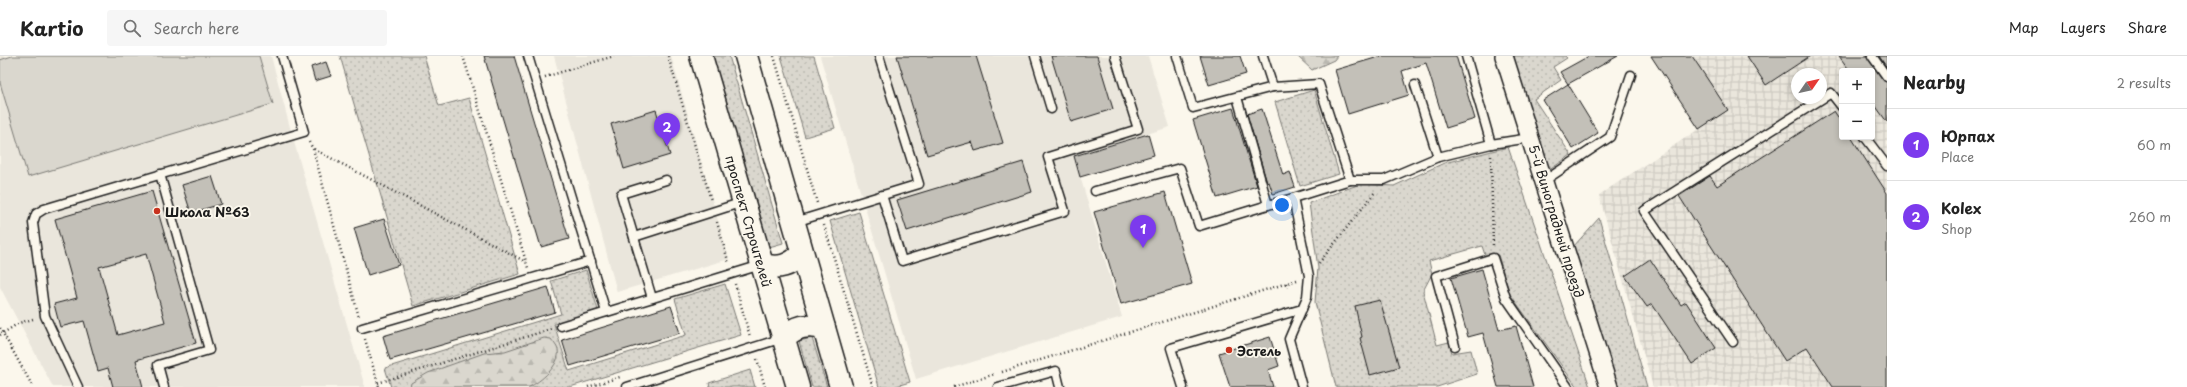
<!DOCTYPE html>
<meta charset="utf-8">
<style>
body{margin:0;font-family:"Playpen Sans",sans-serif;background:#f6f6f6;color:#222}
.controls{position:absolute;right:12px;top:12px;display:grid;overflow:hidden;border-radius:4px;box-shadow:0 2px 6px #0003}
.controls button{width:36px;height:36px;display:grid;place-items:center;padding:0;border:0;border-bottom:1px solid #e0e0e0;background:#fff;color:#222;font:20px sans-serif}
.compass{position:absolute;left:1791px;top:12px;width:36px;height:36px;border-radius:50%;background:#fff;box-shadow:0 2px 6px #0003;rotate:56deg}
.you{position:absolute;left:1282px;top:149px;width:14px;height:14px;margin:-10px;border:3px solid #fff;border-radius:50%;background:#1a73e8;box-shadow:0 0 0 6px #1a73e833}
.badge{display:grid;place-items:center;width:26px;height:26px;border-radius:50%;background:#7c3aed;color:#fff;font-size:13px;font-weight:700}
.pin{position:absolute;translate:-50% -33px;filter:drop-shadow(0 1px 2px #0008)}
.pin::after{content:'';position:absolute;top:21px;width:14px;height:12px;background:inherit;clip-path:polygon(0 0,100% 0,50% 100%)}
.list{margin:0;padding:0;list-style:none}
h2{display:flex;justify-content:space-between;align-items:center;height:52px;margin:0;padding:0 16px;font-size:17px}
h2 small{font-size:13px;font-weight:400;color:#767676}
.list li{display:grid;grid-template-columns:26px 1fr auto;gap:12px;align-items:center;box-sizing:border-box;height:72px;padding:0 16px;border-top:1px solid #e0e0e0}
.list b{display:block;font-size:15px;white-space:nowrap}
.list p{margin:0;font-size:13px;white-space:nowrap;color:#767676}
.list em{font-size:13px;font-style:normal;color:#767676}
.icon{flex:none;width:22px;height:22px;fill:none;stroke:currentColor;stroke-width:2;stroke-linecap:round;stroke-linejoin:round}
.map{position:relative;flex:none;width:1887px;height:331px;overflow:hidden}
header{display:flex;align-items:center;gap:24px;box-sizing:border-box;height:56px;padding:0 20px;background:#fff;border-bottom:1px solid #e0e0e0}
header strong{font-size:19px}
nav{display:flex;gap:22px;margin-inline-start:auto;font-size:14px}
.search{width:280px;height:36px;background:#f6f6f6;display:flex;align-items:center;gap:10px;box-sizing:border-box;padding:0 14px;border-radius:4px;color:#767676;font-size:15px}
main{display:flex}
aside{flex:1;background:#fff}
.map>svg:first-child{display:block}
.built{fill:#eae6dc}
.industrial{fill:url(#industrial-grid);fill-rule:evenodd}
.green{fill:url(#green-dots);stroke:#7b7a75}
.forest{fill:url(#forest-firs);stroke:#7b7a75}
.pitch{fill:#dad7ce;stroke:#7b7a75}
.building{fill:#c3c0b8;stroke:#1c1c1c;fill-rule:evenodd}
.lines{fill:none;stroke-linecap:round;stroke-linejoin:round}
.service-casing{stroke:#1c1c1c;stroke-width:11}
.minor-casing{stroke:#1c1c1c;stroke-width:20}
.primary-casing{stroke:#1c1c1c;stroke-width:25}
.path{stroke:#1c1c1c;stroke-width:2.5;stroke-dasharray:1 3;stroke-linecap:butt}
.service{stroke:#fbf7ec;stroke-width:8}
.minor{stroke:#fbf7ec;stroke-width:17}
.primary{stroke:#fbf7ec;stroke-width:22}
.poi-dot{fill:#c8321e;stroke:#fbf7ec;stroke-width:1.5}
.labels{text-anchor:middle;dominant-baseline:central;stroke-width:3.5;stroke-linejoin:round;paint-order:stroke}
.poi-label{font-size:13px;font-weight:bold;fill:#1c1c1c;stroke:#fbf7ec;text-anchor:start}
.street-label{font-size:13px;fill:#1c1c1c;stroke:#fbf7ec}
</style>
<header>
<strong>Kartio</strong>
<div class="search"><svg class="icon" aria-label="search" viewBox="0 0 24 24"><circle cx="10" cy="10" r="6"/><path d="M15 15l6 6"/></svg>Search here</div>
<nav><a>Map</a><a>Layers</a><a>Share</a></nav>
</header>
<main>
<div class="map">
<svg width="1887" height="331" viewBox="0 0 1887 331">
<defs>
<pattern id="industrial-grid" width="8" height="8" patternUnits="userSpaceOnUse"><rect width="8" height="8" fill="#eae6dc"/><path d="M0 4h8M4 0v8" fill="none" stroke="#c8c5bc"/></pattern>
<pattern id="green-dots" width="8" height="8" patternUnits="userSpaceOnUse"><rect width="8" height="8" fill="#dad7ce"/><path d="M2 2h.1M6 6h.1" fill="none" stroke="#bab8b0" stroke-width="1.8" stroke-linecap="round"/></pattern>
<pattern id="forest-firs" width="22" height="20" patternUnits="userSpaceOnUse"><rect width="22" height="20" fill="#dad7ce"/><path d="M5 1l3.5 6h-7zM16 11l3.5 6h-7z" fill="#bab8b0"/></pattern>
</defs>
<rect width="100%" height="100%" fill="#fbf7ec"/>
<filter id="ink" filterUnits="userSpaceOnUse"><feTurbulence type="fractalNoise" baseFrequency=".025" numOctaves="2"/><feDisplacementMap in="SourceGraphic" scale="8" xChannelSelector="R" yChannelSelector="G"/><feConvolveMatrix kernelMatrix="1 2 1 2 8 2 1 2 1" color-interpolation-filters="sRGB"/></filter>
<g filter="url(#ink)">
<g class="built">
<polygon points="0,0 271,0 292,79 365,331 53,331 0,231"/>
<polygon points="554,0 671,0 729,203 617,236"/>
<polygon points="820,0 1148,0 1170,71 1074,100 1122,261 916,323"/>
</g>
<path class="industrial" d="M1651,0H1839L1850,15H1842V81H1872V15L1840,0H1887V331H1653L1599,139L1699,73ZM1797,18H1821V42H1797Z"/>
<g class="green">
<polygon points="340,0 424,0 439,50 469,42 520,218 413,250"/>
<polygon points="713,0 729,0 783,187 769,191"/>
<polygon points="781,0 814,0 835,72 805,81"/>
<polygon points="1511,0 1565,0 1567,2 1553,11 1561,24 1534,43 1571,99 1548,115"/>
<polygon points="1314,34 1339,118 1300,130 1275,46"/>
<polygon points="1508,91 1590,331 1577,331 1510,238 1498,199 1486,202 1482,190 1429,205 1432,218 1423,235 1437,289 1449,286 1452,297 1471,294 1477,318 1437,331 1336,331 1315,246 1318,212 1309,147 1360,128 1394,130 1444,107"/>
<polygon points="859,156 910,326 893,331 879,331 830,165"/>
<polygon points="1599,162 1647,331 1617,331 1573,191"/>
<polygon points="586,214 598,254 554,268 569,315 686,279 675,243 725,228 741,279 570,331 391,331 385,312 561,258 551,225"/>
<polygon points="812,282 827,331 812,331 799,285"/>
<polygon points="750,314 755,331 710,331 709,327"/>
</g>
<g class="forest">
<polygon points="1297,0 1337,0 1334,4 1312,14"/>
<path d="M544,282L551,283C553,286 557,290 558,294C561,309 540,326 529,331H410L411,327L428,317L484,297L505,295Z"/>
</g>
<polygon class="pitch" points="12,0 259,0 273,48 28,121 0,27 0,4"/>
<g class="building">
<polygon points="484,0 514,0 569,183 541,191"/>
<polygon points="897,0 976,0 1003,87 975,95 972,86 927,99"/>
<polygon points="1051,0 1097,0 1113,53 1071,66"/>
<polygon points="1200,0 1240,0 1246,18 1209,29"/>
<polygon points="1382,0 1456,0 1475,63 1446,72 1426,7 1402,15 1409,39 1348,58 1335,14"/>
<polygon points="1589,0 1618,0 1568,28 1560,16"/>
<polygon points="1651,0 1692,0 1728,54 1699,73"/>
<polygon points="1747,0 1810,0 1766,29"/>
<polygon points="1839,0 1867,0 1883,24 1887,26 1887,66 1872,45 1872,15 1850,15"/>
<polygon points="1879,0 1887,0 1887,12"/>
<polygon points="326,6 331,20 315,25 311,11"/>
<polygon points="1568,28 1598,77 1573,93 1543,44"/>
<polygon points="1233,52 1257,130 1217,142 1193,64"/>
<polygon points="1262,53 1283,119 1290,116 1295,131 1273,138 1269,126 1267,127 1247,58"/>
<polygon points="656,54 670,99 624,113 611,68"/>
<polygon points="1834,55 1842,67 1842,81 1851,81 1887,137 1887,331 1833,331 1807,291 1785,305 1679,140 1710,120 1717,130"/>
<polygon points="1148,78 1154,99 1080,121 1074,100"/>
<polygon points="1023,106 1032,136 907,175 897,144"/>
<polygon points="212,120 221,148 191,157 182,129"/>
<path d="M152,135L196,287L136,304L143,331H113L108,312L98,315L84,265L60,271L54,248L77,242L55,163ZM146,198L165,266L118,279L99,211Z"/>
<polygon points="1165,136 1192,228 1121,248 1094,156"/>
<polygon points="384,163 399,209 368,219 354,172"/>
<polygon points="1650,203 1681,249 1686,246 1716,292 1692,308 1652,248 1647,251 1625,220"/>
<polygon points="1482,213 1499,274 1516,270 1533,331 1498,331 1483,277 1468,281 1451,222"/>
<polygon points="548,231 555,256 390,304 383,280"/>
<polygon points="1380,244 1399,311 1370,319 1360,282 1362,281 1355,250"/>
<polygon points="671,250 680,277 570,310 562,284"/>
<polygon points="1270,281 1279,310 1268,314 1273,331 1230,331 1219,297"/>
</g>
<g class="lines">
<g class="service-casing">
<g id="service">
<polyline points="528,0 606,256"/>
<polyline points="1035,0 1051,53"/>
<polyline points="1177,0 1193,52 1273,31 1319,28 1350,124"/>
<polyline points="1263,0 1273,31"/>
<polyline points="1466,0 1491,88"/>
<polyline points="1872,0 1887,21"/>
<polyline points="1415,29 1438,101"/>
<polyline points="1237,41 1268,149 1293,142 1309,220 1307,241 1289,283 1302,331"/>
<polyline points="1865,81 1887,110"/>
<polyline points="160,118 209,294 158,309 164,331"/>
<polyline points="1544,125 1610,81 1631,19"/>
<polyline points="1095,135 1180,112 1199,170 1268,149"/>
<polyline points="882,139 902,205 1065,155 1048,101 1138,73 1115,0"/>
<polyline points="1293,142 1350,124 1384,124 1438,101 1491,88 1530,82"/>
<polyline points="795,166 919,128 879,0"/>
<polyline points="634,181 743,146"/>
<polyline points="652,242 621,138 666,124"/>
<polyline points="561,270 761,209"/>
<polyline points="362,272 591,205"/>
<polyline points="1733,286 1644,155 1831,37 1842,51"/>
<polyline points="1455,290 1436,220 1493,202 1506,242 1568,331"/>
<polyline points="78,331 45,260 33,167 36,158 44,153 304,76 282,0"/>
<polyline points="627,331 783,282"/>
<polyline points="998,331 1056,315 1060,331"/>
<polyline points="1183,331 1171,292 1302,253"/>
</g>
</g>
<g class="minor-casing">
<polyline id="minor" points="1504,0 1609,331"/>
</g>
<g class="primary-casing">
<g id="primary">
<polyline points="701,0 798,331"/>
<polyline points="746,0 841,331"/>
<path d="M762,209C780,213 789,210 802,198"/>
<path d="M783,282C797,270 806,268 824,272"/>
</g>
</g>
<g class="path">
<polyline points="463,0 528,212"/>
<polyline points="668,0 711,144"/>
<polyline points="774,0 817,147"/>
<polyline points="545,21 614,0"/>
<polyline points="309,86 313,93 359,261"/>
<polyline points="314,93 526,206"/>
<polyline points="1491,100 1493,191"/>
<polyline points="717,166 729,208"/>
<polyline points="824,169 873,331"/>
<polyline points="1319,207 1375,136"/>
<polyline points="1286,227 1288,231"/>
<polyline points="735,228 750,281"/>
<polyline points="0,272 33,331"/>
<polyline points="0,279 19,267 33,263"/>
<polyline points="365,283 379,331"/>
<polyline points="757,303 765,331"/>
<polyline points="1002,316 1297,224"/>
<polyline points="378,327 551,273"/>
<polyline points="588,331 620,321"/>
<polyline points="954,331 995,318"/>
</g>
<use href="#service" class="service"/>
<use href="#minor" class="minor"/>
<use href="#primary" class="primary"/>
</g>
</g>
<g class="poi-dot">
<circle cx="157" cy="155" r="4"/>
<circle cx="1229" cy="294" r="4"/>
</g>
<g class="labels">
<g class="poi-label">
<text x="165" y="155">Школа №63</text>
<text x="1237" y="294">Эстель</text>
</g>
<g class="street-label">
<text transform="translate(749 165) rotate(74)">проспект Строителей</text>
<text transform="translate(1557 165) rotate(73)">5-й Виноградный проезд</text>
</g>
</g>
</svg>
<div class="controls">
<button>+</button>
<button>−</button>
</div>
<svg class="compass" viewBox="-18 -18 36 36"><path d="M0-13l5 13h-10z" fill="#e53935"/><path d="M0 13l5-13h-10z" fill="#767676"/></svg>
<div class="you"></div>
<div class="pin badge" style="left:1143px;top:192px">1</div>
<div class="pin badge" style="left:667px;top:90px">2</div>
</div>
<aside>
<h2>Nearby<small>2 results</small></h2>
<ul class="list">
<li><span class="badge">1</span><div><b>Юрпах</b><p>Place</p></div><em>60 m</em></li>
<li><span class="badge">2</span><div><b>Kolex</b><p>Shop</p></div><em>260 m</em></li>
</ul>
</aside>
</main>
